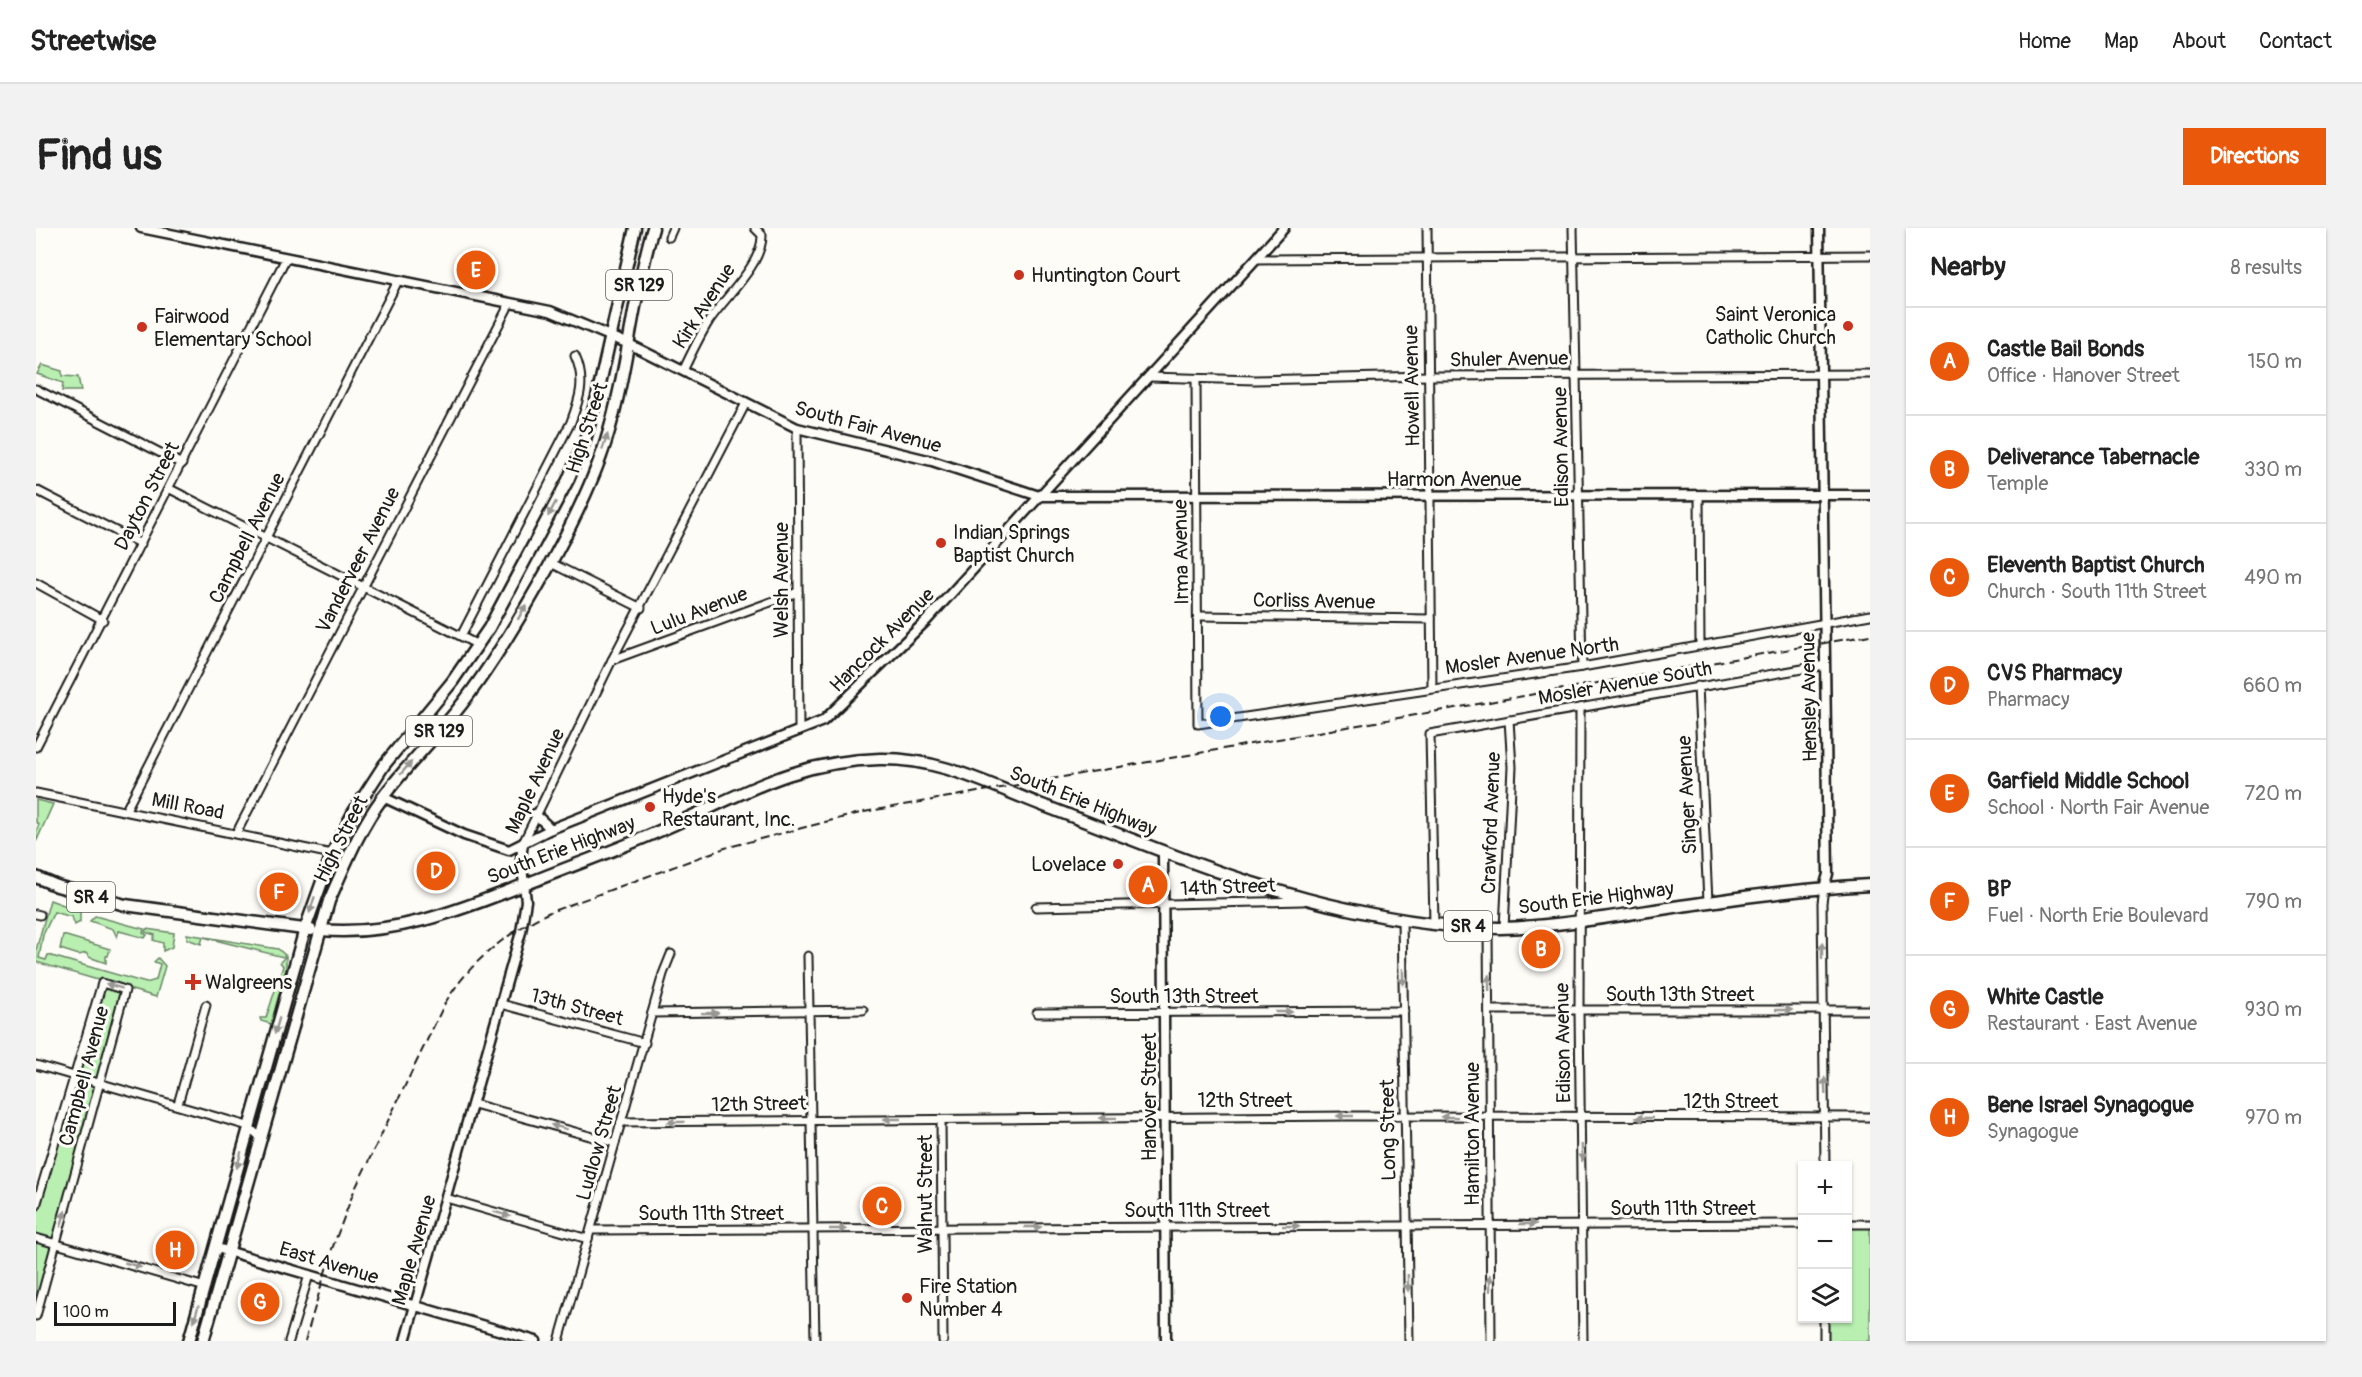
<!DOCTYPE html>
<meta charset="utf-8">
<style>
body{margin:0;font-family:Pangolin,sans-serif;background:#f2f2f2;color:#222}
.controls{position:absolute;right:18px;bottom:18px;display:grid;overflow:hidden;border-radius:0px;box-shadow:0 2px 4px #0004}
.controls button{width:54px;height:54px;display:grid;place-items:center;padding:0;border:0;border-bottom:2px solid #e0e0e0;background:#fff;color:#222;font:30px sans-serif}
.scale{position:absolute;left:18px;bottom:15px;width:122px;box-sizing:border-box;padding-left:6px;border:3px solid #1c1c1c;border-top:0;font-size:16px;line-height:21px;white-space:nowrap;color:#1c1c1c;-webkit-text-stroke:4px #fdfcf7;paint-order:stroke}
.you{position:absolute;left:1185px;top:489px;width:21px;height:21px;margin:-15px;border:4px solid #fff;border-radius:50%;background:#1a73e8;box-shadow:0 0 0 9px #1a73e833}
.badge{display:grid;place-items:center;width:39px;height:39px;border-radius:50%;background:#ea580c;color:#fff;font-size:20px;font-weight:700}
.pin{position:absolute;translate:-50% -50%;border:3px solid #fff;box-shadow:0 2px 6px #0006}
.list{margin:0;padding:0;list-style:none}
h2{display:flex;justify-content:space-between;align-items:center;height:78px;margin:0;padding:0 24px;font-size:26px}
h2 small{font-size:20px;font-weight:400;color:#767676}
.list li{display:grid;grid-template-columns:39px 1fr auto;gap:18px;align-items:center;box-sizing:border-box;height:108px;padding:0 24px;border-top:2px solid #e0e0e0}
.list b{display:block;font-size:22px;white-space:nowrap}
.list p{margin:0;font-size:20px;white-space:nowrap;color:#767676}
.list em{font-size:20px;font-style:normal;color:#767676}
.icon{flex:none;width:33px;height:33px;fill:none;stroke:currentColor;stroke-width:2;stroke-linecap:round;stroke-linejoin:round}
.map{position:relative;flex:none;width:1834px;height:1113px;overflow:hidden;border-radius:0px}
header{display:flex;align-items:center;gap:36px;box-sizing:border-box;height:84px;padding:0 30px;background:#fff;border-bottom:2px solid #e0e0e0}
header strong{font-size:28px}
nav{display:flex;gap:33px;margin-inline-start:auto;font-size:21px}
.intro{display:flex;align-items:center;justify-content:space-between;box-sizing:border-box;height:144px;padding:0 36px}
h1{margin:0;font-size:42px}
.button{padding:15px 27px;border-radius:0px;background:#ea580c;color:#fff;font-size:21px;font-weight:700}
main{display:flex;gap:36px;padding:0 36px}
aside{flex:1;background:#fff;border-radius:0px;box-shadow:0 2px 4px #0004}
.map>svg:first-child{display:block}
.green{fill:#b9efb1;stroke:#6a8666;stroke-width:1.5}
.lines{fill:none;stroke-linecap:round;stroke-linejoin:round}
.minor-casing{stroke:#1c1c1c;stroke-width:11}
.tertiary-casing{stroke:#1c1c1c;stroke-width:13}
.primary-casing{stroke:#1c1c1c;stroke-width:15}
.trunk-casing{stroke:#1c1c1c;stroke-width:15}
.minor{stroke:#fdfcf7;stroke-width:7}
.tertiary{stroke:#fdfcf7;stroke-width:8}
.primary{stroke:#fdfcf7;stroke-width:10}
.trunk{stroke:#fdfcf7;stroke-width:10}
.rail{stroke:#1c1c1c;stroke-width:2;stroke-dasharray:9 4.5;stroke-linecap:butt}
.oneway{fill:#989794}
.poi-dot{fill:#c8321e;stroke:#fdfcf7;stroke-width:2}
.labels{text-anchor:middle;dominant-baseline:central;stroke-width:6;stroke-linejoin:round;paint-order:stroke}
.shield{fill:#fdfcf7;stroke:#605f5e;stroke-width:1.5}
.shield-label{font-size:18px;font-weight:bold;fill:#1c1c1c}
.poi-label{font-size:20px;fill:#1c1c1c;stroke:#fdfcf7;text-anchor:start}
.street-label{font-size:20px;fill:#1c1c1c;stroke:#fdfcf7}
</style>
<header>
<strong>Streetwise</strong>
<nav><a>Home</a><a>Map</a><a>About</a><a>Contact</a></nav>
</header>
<div class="intro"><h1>Find us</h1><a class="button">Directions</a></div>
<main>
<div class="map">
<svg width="1834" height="1113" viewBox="0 0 1834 1113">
<rect width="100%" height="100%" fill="#fdfcf7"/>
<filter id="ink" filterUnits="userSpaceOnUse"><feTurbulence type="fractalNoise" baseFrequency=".0167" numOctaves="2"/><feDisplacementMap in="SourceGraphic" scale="12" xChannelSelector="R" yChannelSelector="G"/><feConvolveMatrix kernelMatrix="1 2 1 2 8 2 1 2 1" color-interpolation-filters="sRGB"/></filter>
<g filter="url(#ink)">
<g class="green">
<polygon points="6,137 26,143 26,148 42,149 45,163 26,163 27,155 1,146"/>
<polygon points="0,572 17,576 1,612 0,604 3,596 0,594"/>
<polygon points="14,672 44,683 44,694 39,697 36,689 18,684 7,707 3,730 10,732 12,727 110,755 120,752 124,736 118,734 122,730 129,738 120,769 0,734 0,722"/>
<polygon points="59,688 108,701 107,705 111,707 109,710 83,703 81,709 77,701 54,693"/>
<polygon points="110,701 138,705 136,719 127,723 127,715 117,712 119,707 109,704"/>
<polygon points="151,706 242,721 249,727 247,729 167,709 165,716 151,711"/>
<polygon points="27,707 74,721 72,728 70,728 70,735 53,729 50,725 43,727 24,721"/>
<polygon points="250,728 250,740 235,796 225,793 224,790 230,790 247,738 244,734"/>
<polygon points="66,755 89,762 0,1088 0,978"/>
<polygon points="1812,996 1834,996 1834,1113 1788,1113 1788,1091 1812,1090"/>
</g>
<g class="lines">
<g class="minor-casing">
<g id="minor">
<polyline points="1391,0 1396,460"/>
<polyline points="1537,0 1546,439"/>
<polyline points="633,9 637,0"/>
<polyline points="1221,31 1834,27"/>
<path d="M647,143C655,126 663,109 673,93C689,69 727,36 726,7L719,0"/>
<polyline points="1113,149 1219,152 1393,148 1834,146"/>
<polyline points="1160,151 1162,496 1546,439 1834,387"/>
<polyline points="0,161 146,236"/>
<polyline points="761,200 763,503"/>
<polyline points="134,261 442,417"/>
<polyline points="0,262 105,316"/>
<polyline points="1663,267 1664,418"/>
<polyline points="513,334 605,380"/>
<polyline points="0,355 67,392"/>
<polyline points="1162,388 1395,391"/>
<path d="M425,408L535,194C544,170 550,152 539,128"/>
<polyline points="576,432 762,364"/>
<polyline points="1662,458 1672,674"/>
<polyline points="1544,481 1543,783 1547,1113"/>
<polyline points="0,519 250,30"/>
<polyline points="0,565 296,626"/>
<polyline points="90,582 362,53"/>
<polyline points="201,604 474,75"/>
<polyline points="487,615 576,432 710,175"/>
<polyline points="1788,660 1786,675 1789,938"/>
<polyline points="1000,679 1267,673"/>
<polyline points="0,686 4,687"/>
<polyline points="1366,691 1373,1113"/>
<polyline points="1398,695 1394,506 1789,437"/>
<polyline points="1452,700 1455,1113"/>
<polyline points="1468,700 1476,539 1473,492"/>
<polyline points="772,728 779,1113"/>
<polyline points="465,776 609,815"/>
<polyline points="1453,782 1834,782"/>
<polyline points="616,785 827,782"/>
<polyline points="1001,785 1368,783"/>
<polyline points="0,837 212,898 226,911"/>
<polyline points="142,876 170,777"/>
<polyline points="438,876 579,915"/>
<polyline points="905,892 907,1113"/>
<polyline points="585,894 1313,888 1834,889"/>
<polyline points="410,970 552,1011"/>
<polyline points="0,978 66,755 89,762 0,1088"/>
<polyline points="1812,996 1834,996"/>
<polyline points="555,1002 1766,996"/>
<polyline points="0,1010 169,1059"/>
<polyline points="1788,1090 1788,1113"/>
<polyline points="253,1113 273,1047"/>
<polyline points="523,1113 627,746 635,726"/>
</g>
</g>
<g class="tertiary-casing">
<g id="tertiary">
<polyline points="105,0 514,83 593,116 761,200 896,233 1003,268 1834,267"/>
<polyline points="1783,0 1792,646 1788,660"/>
<polyline points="347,569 428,607 473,622 515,601 787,493 890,393 1248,0"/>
<polyline points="499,586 515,601"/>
<polyline points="1127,624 1130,1113"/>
<polyline points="181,1020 500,1113"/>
<polyline points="369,1113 485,704 490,673 485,631 487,615"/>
</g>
</g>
<g class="primary-casing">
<path id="primary" d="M285,702C363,709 431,679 503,651C545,634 589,619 630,600C707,566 757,533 844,531C904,530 951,556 1006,577C1107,615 1206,658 1312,681C1360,692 1414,700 1464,700C1535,698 1604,683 1673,674C1726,666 1780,660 1834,657"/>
</g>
<g class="trunk-casing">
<g id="trunk">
<polyline points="0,649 21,658 89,677 275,702"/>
<polyline points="153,1113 269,701 296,626 317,585 348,537 416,454 453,400 532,252 549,212 561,169 599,0"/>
<path d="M167,1113L293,673C309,637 323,601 347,569C367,542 391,518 412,493C439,462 461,427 482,392C512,342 553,268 570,213C592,143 596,70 617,0"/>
</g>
</g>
<use href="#minor" class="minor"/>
<use href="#tertiary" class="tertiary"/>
<use href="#primary" class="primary"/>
<use href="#trunk" class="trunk"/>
<path class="rail" d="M269,1113L296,1021L318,963L409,775C435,733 470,705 514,684L689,620L828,584L1834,407"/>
</g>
<defs><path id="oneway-solid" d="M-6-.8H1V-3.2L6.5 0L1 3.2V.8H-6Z" transform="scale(1.5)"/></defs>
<g class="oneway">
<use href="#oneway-solid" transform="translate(569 214) rotate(-71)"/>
<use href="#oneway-solid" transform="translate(516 281) rotate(118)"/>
<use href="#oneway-solid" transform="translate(486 384) rotate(-61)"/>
<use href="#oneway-solid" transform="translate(370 540) rotate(-49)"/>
<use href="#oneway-solid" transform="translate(276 677) rotate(108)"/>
<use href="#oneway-solid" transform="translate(1786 723) rotate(-90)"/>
<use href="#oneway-solid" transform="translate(1367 749) rotate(89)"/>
<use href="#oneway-solid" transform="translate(1453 755) rotate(-91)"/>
<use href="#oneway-solid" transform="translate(78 758) rotate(-163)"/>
<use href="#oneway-solid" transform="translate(1748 782)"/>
<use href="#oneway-solid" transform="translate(1248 784)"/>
<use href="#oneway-solid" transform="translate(674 785) rotate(-1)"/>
<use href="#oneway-solid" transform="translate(241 798) rotate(106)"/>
<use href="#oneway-solid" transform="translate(1789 858) rotate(-92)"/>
<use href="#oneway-solid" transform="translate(1309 888) rotate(180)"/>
<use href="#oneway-solid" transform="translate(1413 889) rotate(-179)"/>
<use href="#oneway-solid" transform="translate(1072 890) rotate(179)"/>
<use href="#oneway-solid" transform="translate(1608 890) rotate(180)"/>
<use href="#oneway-solid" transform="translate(856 891) rotate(-180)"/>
<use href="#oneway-solid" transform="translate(640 894) rotate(179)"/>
<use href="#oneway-solid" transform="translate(523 899) rotate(-165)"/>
<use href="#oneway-solid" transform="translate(1546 925) rotate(89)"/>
<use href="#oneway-solid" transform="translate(203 932) rotate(105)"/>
<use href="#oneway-solid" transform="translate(466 986) rotate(16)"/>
<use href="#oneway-solid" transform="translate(27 991) rotate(-75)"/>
<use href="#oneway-solid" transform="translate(1492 996)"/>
<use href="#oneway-solid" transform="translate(1255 998) rotate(-1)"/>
<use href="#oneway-solid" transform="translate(997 999)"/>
<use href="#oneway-solid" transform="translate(802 1001)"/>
<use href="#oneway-solid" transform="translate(97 1037) rotate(16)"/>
<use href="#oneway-solid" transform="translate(1372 1055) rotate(89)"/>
<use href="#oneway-solid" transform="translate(1454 1055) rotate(-91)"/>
<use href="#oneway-solid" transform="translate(160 1086) rotate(107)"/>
</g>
</g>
<g class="poi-dot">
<circle cx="983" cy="47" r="6"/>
<circle cx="1812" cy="98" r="6"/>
<circle cx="106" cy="99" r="6"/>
<circle cx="905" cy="315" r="6"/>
<circle cx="614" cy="579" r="6"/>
<circle cx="1082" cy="636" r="6"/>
<path d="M154 745h6v6h6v6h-6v6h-6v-6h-6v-6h6z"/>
<circle cx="871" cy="1070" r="6"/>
</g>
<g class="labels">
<g class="shield">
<rect x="570" y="42" width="66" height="30" rx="4.5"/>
<rect x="370" y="488" width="66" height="30" rx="4.5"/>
<rect x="31" y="654" width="48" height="30" rx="4.5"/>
<rect x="1408" y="683" width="48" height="30" rx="4.5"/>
</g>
<g class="shield-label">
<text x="603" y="57">SR 129</text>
<text x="403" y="503">SR 129</text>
<text x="55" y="669">SR 4</text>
<text x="1432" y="698">SR 4</text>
</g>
<g class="poi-label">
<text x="995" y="47">Huntington Court</text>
<text x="1800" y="86" text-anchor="end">Saint Veronica<tspan x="1800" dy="23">Catholic Church</tspan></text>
<text x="118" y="88">Fairwood<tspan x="118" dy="23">Elementary School</tspan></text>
<text x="917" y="304">Indian Springs<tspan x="917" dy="23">Baptist Church</tspan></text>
<text x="626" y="568">Hyde's<tspan x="626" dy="23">Restaurant, Inc.</tspan></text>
<text x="1070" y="636" text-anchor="end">Lovelace</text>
<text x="169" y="754">Walgreens</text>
<text x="883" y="1058">Fire Station<tspan x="883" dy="23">Number 4</tspan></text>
</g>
<g class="street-label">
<text transform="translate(668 78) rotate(-57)">Kirk Avenue</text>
<text transform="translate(1473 131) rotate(-1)">Shuler Avenue</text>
<text transform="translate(1376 158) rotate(-91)">Howell Avenue</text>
<text transform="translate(832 199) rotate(15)">South Fair Avenue</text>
<text transform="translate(551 200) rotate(-72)">High Street</text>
<text transform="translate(1525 219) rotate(-91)">Edison Avenue</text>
<text x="1418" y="251">Harmon Avenue</text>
<text transform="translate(111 268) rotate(-63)">Dayton Street</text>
<text transform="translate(211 310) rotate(-63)">Campbell Avenue</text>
<text transform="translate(1145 324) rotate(-91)">Irma Avenue</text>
<text transform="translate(322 332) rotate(-63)">Vanderveer Avenue</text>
<text transform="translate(745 352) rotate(-90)">Welsh Avenue</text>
<text transform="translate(1278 373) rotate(1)">Corliss Avenue</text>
<text transform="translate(663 383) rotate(-21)">Lulu Avenue</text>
<text transform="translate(846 412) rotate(-45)">Hancock Avenue</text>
<text transform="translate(1496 428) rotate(-8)">Mosler Avenue North</text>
<text transform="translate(1589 455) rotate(-10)">Mosler Avenue South</text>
<text transform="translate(1773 469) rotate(-91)">Hensley Avenue</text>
<text transform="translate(499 553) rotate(-65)">Maple Avenue</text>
<text transform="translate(1651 567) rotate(-93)">Singer Avenue</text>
<text transform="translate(1047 573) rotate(22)">South Erie Highway</text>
<text transform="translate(152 578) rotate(11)">Mill Road</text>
<text transform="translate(1455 595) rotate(-88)">Crawford Avenue</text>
<text transform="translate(305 611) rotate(-63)">High Street</text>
<text transform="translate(525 622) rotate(-21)">South Erie Highway</text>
<text transform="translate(1192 659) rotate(-2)">14th Street</text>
<text transform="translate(1560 670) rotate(-7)">South Erie Highway</text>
<text x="1644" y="766">South 13th Street</text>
<text x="1148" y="768">South 13th Street</text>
<text transform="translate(541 779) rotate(15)">13th Street</text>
<text transform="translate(1527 815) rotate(-91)">Edison Avenue</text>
<text transform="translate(48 848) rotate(-75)">Campbell Avenue</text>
<text transform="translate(1113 869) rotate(-90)">Hanover Street</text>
<text x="1209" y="872">12th Street</text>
<text x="1695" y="873">12th Street</text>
<text transform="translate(723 876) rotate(-1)">12th Street</text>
<text transform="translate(1352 902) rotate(-91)">Long Street</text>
<text transform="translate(1436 906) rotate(-90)">Hamilton Avenue</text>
<text transform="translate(563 915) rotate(-74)">Ludlow Street</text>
<text transform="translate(889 966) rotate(-90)">Walnut Street</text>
<text x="1647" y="980">South 11th Street</text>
<text x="1161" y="982">South 11th Street</text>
<text x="675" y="985">South 11th Street</text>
<text transform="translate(378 1022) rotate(-74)">Maple Avenue</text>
<text transform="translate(293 1035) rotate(17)">East Avenue</text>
</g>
</g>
</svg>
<div class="controls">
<button>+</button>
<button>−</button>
<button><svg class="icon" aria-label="layers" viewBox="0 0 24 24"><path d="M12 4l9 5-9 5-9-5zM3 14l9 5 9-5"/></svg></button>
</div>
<div class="scale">100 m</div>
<div class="you"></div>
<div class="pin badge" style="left:1112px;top:657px">A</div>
<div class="pin badge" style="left:1505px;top:721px">B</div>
<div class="pin badge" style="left:846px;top:978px">C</div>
<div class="pin badge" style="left:400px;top:643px">D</div>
<div class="pin badge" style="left:440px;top:42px">E</div>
<div class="pin badge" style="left:243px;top:664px">F</div>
<div class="pin badge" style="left:224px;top:1074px">G</div>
<div class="pin badge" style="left:139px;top:1022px">H</div>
</div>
<aside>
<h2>Nearby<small>8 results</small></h2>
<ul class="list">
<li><span class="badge">A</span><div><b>Castle Bail Bonds</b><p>Office · Hanover Street</p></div><em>150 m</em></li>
<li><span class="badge">B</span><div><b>Deliverance Tabernacle</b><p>Temple</p></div><em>330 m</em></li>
<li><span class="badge">C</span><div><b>Eleventh Baptist Church</b><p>Church · South 11th Street</p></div><em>490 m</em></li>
<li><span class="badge">D</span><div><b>CVS Pharmacy</b><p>Pharmacy</p></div><em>660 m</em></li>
<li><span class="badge">E</span><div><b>Garfield Middle School</b><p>School · North Fair Avenue</p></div><em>720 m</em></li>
<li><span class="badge">F</span><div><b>BP</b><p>Fuel · North Erie Boulevard</p></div><em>790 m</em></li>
<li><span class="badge">G</span><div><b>White Castle</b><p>Restaurant · East Avenue</p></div><em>930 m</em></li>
<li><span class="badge">H</span><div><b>Bene Israel Synagogue</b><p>Synagogue</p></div><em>970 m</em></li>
</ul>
</aside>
</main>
